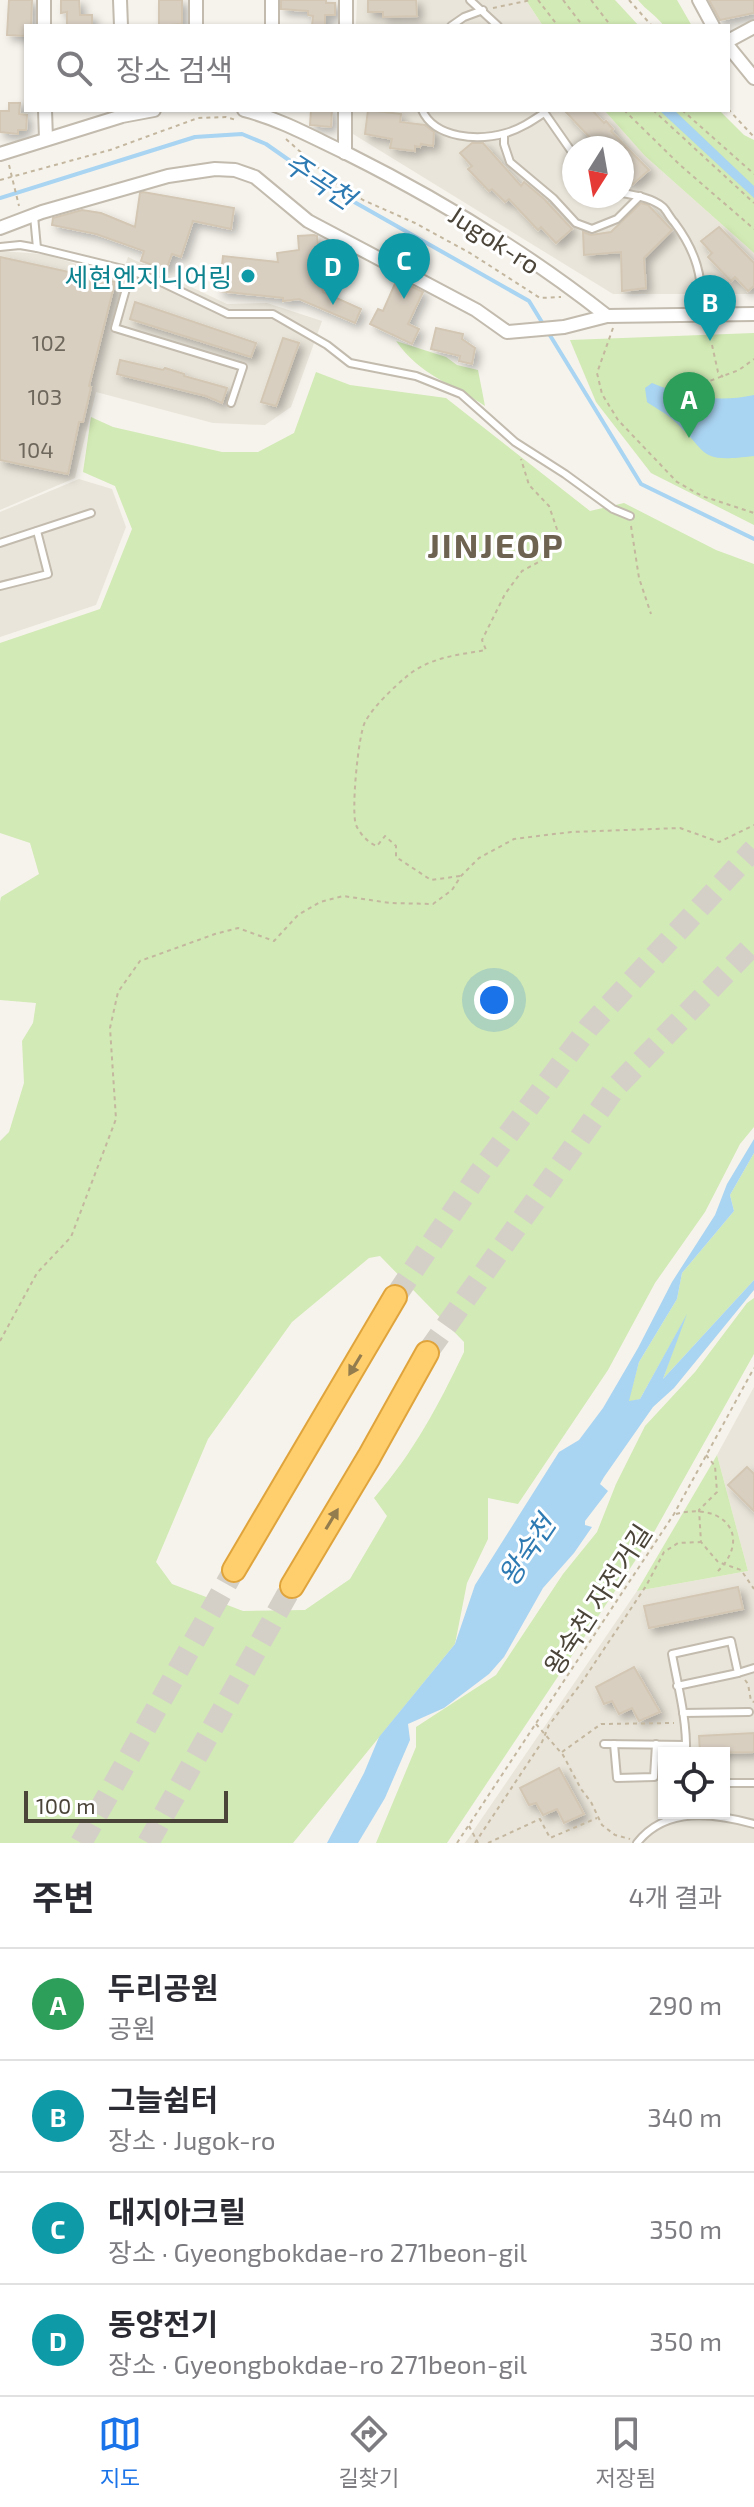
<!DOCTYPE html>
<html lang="ko">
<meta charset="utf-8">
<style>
body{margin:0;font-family:"Exo 2","Noto Sans KR",sans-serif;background:#f2f2f3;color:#2b2b33}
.controls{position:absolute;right:24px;bottom:24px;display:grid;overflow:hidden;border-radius:0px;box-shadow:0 2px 6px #0004}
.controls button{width:72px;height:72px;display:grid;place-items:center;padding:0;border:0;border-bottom:2px solid #e1e1e2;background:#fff;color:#2b2b33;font:40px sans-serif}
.compass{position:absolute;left:562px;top:136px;width:72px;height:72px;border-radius:50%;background:#fff;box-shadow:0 2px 6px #0004;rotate:191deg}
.scale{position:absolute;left:24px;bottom:20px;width:204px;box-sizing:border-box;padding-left:8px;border:4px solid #4b4439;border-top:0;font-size:22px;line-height:28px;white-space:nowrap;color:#4b4439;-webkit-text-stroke:6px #fff;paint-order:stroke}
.you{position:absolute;left:494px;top:1000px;width:28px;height:28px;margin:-20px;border:6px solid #fff;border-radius:50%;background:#1a73e8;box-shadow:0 0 0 12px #1a73e833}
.badge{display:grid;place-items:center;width:52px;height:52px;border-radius:50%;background:#1a73e8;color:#fff;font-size:26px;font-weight:700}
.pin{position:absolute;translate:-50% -66px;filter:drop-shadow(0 2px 4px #0008)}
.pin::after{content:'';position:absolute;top:42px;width:28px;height:24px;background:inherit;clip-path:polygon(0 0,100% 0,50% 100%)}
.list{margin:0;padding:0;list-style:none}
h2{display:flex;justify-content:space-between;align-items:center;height:104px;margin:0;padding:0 32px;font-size:34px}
h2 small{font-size:26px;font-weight:400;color:#7c7c81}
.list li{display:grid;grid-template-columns:52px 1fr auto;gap:24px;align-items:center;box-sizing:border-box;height:112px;padding:0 32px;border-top:2px solid #e1e1e2}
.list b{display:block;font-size:30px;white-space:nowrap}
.list p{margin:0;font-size:26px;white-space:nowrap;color:#7c7c81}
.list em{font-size:26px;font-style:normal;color:#7c7c81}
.icon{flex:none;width:44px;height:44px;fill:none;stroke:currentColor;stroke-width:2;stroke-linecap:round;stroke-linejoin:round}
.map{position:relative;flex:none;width:754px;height:1843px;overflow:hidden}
.search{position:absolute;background:#fff;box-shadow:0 2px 6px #0004;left:24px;right:24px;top:24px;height:88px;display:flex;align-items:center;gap:20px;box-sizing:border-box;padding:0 28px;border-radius:0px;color:#7c7c81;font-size:30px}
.sheet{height:552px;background:#fff}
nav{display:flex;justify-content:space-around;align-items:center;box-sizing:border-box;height:112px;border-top:2px solid #e1e1e2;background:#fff;font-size:22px;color:#7c7c81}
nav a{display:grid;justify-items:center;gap:4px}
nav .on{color:#1a73e8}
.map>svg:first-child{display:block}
.residential{fill:#eae5da;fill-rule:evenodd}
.green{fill:#d2eab5;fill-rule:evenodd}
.water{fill:#a9d4f2}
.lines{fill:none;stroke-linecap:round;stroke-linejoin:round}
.stream{stroke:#a9d4f2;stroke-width:4}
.building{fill:#d8cfc1;stroke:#d3c7b4;stroke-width:2;filter:url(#shadow)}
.highway-tunnel{stroke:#d4d0c8;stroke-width:22;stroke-dasharray:22 11;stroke-linecap:butt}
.lane-casing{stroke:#c2bbae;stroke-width:10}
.street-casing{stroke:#c2bbae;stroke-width:16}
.highway-casing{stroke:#e0a43c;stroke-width:26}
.path{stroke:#c4b79f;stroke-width:2;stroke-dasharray:4 4;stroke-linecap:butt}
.lane{stroke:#fff;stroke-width:6}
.street{stroke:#fff;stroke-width:12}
.highway{stroke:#ffcf6e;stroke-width:22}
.oneway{fill:#937c4e}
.culture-dot{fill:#0f9aa8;stroke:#fff;stroke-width:3}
.labels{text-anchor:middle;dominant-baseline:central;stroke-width:6;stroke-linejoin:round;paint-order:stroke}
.number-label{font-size:22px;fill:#6e675b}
.street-label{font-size:26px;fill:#4b4439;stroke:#fff}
.culture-label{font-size:26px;fill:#0d838f;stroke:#fff;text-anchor:end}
.water-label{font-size:28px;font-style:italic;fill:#2e7ab2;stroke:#fff}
.district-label{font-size:34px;font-weight:bold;letter-spacing:2px;fill:#6e6250;stroke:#fff}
</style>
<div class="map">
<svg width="754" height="1843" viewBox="0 0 754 1843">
<defs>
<filter id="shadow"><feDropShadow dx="5" dy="5" stdDeviation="4" flood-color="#0004"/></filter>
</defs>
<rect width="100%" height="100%" fill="#f6f3ec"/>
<g class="residential">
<polygon points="357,0 526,0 543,26 356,26"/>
<path d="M353,110H604L645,156L754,253V294H613L353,134ZM574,148H622V196H574Z"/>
<polygon points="0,251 43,254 121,277 128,257 227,304 267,303 322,321 291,407 265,425 213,423 96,392 75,478 0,510"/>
<polygon points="79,479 112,489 126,527 96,605 0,637 0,512"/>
<path d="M754,1387V1843H465L637,1591L748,1571L717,1455ZM664,1753H724V1813H664Z"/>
</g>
<g class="green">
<polygon points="526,0 615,0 639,26 543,26"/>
<path d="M638,0H677L692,26H664C657,16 646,10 638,0Z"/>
<polygon points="604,110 719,110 744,135 754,140 754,253 645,156"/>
<polygon points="754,333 754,525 651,473 596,402 570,340"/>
<path d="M396,341L446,357L457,365L478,370L485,406C451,383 421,376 396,341Z"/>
<path d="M316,372L350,385L446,398L590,511L624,503L716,550L754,564V1127L740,1144L705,1212L655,1283L608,1370L518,1504L488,1498V1539L467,1583L455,1644L293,1843H0V1141L9,1132L24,1083L22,1041L33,1023L36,1003L0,1000V902L1,897L39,874L30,843L0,833V643L100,609L132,529L115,486L83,472L91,417L113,427L222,452H258L294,433ZM380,1256L464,1342V1352C438,1406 414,1452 374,1498L387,1516L350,1579L305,1610L243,1611L172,1584L156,1562L208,1439L292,1322L369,1258Z"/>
<polygon points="754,1153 754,1280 663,1379 683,1322 640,1399 628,1402 639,1362 677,1299 682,1273 734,1211 730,1195"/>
<polygon points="754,1298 754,1354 653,1534 447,1843 376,1843 416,1747 416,1727 496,1675 563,1574 597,1532 616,1484 645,1426 695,1372 747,1303"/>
<polygon points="717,1455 748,1571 637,1591"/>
</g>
<g class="water">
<polygon points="659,110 674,110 754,186 754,198"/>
<path d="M652,383C686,397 718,403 754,395V456C696,463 711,454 673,420C666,413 655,408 647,402L645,388Z"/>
<polygon points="754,1139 754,1153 730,1195 734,1211 682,1273 677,1299 639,1362 629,1401 640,1399 687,1314 663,1379 754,1280 754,1290 674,1388 653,1407 604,1477 600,1484 608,1491 585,1521 585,1525 592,1527 574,1553 543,1588 504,1657 489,1674 444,1708 408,1724 410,1740 385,1798 358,1843 327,1843 364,1773 379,1737 455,1644 475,1585 559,1452 579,1440 603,1408 638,1348 672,1282 715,1215 727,1184"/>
</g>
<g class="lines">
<polyline class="stream" points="0,198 195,137 242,134 266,144 326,186 529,301 641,484 754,539"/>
</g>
<g class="building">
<polygon points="9,0 32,0 31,26 26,26 26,36 7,35"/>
<polygon points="61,0 79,0 80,15 92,15 92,26 67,26 67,12 61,13"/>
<polygon points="159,0 182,0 182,24 159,26"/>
<polygon points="281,0 326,0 326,3 335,3 335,15 325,15 325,26 312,26 313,16 308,15 308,11 281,9"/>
<polygon points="368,0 416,0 417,16 383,17 383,12 368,12"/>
<polygon points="709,0 754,0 754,13 720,20"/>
<polygon points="9,103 20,103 19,114 27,115 26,130 18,130 18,134 0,132 0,111 9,111"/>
<polygon points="311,110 332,110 331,127 310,125"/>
<polygon points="368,110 401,114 400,122 425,125 434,132 433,146 421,144 420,147 415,146 415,151 390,148 392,139 365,134"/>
<polygon points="564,110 592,110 604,123 606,121 613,129 611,131 649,170 632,185 622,175 622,151 625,148 587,148 594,142"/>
<polygon points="472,143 483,143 521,186 524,182 544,199 572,229 556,243 541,227 538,230 509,199 505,202 492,189 489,191 468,169 472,166 460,153"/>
<polygon points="143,192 234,208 231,229 193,221 181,257 172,254 166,270 141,261 144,251 96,234 52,225 53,218 82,210 101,213 135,227 140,193"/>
<polygon points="641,203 648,205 672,230 644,258 646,288 622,291 621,252 584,255 583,232 591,235 611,232"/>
<polygon points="719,227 754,263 754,286 748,291 735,277 731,281 708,257 712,253 701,241"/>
<polygon points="314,235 317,236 323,292 361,309 355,323 299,299 283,301 283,298 219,291 223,256 278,262 277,253 299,250 298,236"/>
<polygon points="0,257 115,282 89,386 91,387 83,422 79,422 68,474 0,460"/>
<polygon points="397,279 423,292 408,324 419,329 412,344 370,324 378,309 383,311"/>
<polygon points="135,302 256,343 251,357 130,319"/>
<polygon points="436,328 463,334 462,339 475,348 472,364 459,361 460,356 431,349"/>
<polygon points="283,338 299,343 276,406 261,402"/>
<polygon points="120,360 163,370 165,368 184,374 184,376 227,388 222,403 206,396 117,374"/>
<polygon points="747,1467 754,1474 754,1511 728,1485"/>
<polygon points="738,1587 743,1609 649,1628 644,1606"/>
<polygon points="634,1667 660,1712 639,1721 632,1708 619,1714 612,1701 604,1704 596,1687"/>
<polygon points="754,1733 754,1752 700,1753 699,1736"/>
<polygon points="559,1768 584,1814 564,1823 557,1809 543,1815 536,1803 529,1805 520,1788"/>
</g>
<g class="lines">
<g class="highway-tunnel">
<polyline points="395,1297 480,1172 589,1027 754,849"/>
<polyline points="427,1353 616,1087 754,944"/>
<polyline points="81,1843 234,1570"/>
<polyline points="148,1843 292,1586"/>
</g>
<g class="lane-casing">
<g id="lane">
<polyline points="470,0 498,26"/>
<polyline points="451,26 464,17 483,10"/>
<path d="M422,110C435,139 479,141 506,133C520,129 532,121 544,113"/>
<polyline points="544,112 574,155"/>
<polyline points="504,134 504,144 510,162 553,198 576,223 592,229 617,219 640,196"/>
<path d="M622,193C635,195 652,198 663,207C667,211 670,218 674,222C696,251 704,278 701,315"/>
<polyline points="34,216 37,248"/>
<polyline points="0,247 20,245 37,248 131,271 159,281 228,314 273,314 327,345 350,363 416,376 461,394 515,442 565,474 613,509 630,516"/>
<polyline points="131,271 115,328 243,367 231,403"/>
<polyline points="0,543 91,513"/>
<polyline points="0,586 48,574 37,531"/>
<polyline points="738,1673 754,1668"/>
<path d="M677,1686L738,1673L731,1641L672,1654C678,1687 687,1719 686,1753"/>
<polyline points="683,1713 749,1712"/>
<polyline points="604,1744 686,1745"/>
<polyline points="614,1744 617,1778 654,1777 656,1744"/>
<polyline points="724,1783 754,1783"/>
<path d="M637,1843C666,1806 714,1813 754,1824"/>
</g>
</g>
<g class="street-casing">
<g id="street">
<polyline points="44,0 44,26"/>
<polyline points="120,0 121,26"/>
<polyline points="699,0 713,26"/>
<polyline points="196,26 196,0"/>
<polyline points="272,26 272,0"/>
<polyline points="346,26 346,0"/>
<polyline points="728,41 754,27"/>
<polyline points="728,46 754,78"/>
<polyline points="45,110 46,139"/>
<path d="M244,110C280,119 312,137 346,153C438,199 526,252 607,316"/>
<polyline points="345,153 345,110"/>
<polyline points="0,154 122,116 154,110"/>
<polyline points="0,228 42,212 168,176 215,169 235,170 255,177 308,221 476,310 507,332 564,327 607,316 754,314"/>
</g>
</g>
<g class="highway-casing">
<g id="highway">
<polyline points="234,1570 395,1297"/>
<polyline points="292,1586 369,1457 427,1353"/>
</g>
</g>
<g class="path">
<polyline points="538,0 558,26"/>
<polyline points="563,0 583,26"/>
<polyline points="591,0 611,26"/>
<polyline points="629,0 652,26"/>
<polyline points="493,8 531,0"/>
<polyline points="728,109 754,137"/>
<polyline points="624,110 680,165 754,229"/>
<polyline points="653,110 754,203"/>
<polyline points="682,110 754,174"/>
<polyline points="286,139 333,181 363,200 415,223 470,253 540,298 561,297"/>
<polyline points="9,165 19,206"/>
<polyline points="0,180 110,150 198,118 226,117 236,120"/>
<polyline points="613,328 597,373 602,394 618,420 677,482 702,496 754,513"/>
<polyline points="712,345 718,372 723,377"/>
<polyline points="688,389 739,370 754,359"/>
<polyline points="631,526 639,578 651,614"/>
<path d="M460,876L431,880L396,857V846L385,836L377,846C368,843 360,834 356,825C351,812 358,736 365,722C373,707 393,688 406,677C429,657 458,655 486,650L482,640L505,594L522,571L548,557L561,541L549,506L529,485L521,459"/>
<polyline points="0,1341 37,1273 71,1237 116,1119 110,1028 118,992 140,961 215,934 238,928 274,941 298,915 320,902 343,896 390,903 433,904 452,890 461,876 479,858 514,839 571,832 680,828 719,842 754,825"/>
<polyline points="706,1455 715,1466 717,1492 699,1510 701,1542 718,1562 741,1570 754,1589"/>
<path d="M676,1514C725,1501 754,1538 715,1574"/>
<polyline points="745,1680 748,1684 751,1701 754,1702"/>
<polyline points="536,1724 563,1755 581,1789 591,1802 602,1825 615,1835 630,1839"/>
<polyline points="562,1752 601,1724 674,1723"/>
<polyline points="469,1826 478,1843"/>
<polyline points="457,1843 674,1514 754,1368"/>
<polyline points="475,1843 542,1742 549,1725 580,1685 646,1586 664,1552 678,1543 701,1542"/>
<polyline points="488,1843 540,1819 550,1838 597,1818"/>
</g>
<use href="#lane" class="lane"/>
<use href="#street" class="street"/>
<use href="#highway" class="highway"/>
</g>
<defs><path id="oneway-solid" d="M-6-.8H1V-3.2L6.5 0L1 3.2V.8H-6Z" transform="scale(2)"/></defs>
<g class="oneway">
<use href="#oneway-solid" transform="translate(355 1365) rotate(121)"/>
<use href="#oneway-solid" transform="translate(332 1519) rotate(-59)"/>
</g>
<circle class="culture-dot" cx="248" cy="276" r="8"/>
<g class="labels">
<g class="number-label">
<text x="49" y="342">102</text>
<text x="45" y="396">103</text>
<text x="36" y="449">104</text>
</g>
<g class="street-label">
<text transform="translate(495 239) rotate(33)">Jugok-ro</text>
<text transform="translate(597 1599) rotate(-57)">왕숙천 자전거길</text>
</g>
<g class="culture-label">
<text x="232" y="276">세현엔지니어링</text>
</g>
<g class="water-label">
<text transform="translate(320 180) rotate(33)">주곡천</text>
<text transform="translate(526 1550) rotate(-56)">왕숙천</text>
</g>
<g class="district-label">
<text x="496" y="544">JINJEOP</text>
</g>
</g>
</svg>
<div class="controls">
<button><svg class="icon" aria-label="locate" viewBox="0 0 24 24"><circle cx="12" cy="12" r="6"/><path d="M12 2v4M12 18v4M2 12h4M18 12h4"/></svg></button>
</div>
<svg class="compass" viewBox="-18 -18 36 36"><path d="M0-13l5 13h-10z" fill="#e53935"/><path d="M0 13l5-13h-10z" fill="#7c7c81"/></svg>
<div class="scale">100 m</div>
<div class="you"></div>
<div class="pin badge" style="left:689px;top:438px;background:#2e9e5b">A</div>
<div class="pin badge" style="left:710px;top:341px;background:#0f9aa8">B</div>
<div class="pin badge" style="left:404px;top:299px;background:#0f9aa8">C</div>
<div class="pin badge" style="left:333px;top:305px;background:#0f9aa8">D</div>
<div class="search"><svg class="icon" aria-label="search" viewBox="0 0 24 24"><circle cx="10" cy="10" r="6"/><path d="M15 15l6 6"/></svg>장소 검색</div>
</div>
<section class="sheet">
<h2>주변<small>4개 결과</small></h2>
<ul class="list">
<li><span class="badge" style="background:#2e9e5b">A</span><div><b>두리공원</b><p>공원</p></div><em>290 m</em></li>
<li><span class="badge" style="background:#0f9aa8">B</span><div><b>그늘쉼터</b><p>장소 · Jugok-ro</p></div><em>340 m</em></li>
<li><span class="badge" style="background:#0f9aa8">C</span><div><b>대지아크릴</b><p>장소 · Gyeongbokdae-ro 271beon-gil</p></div><em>350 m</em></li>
<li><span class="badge" style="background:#0f9aa8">D</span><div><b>동양전기</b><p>장소 · Gyeongbokdae-ro 271beon-gil</p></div><em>350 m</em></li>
</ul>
</section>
<nav>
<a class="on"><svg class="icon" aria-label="map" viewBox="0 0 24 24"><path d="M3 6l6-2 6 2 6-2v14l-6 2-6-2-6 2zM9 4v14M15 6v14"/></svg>지도</a>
<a><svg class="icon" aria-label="directions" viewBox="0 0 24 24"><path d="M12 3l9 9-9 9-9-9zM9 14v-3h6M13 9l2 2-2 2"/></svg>길찾기</a>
<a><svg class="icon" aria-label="saved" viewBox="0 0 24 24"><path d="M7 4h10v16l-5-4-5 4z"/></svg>저장됨</a>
</nav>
